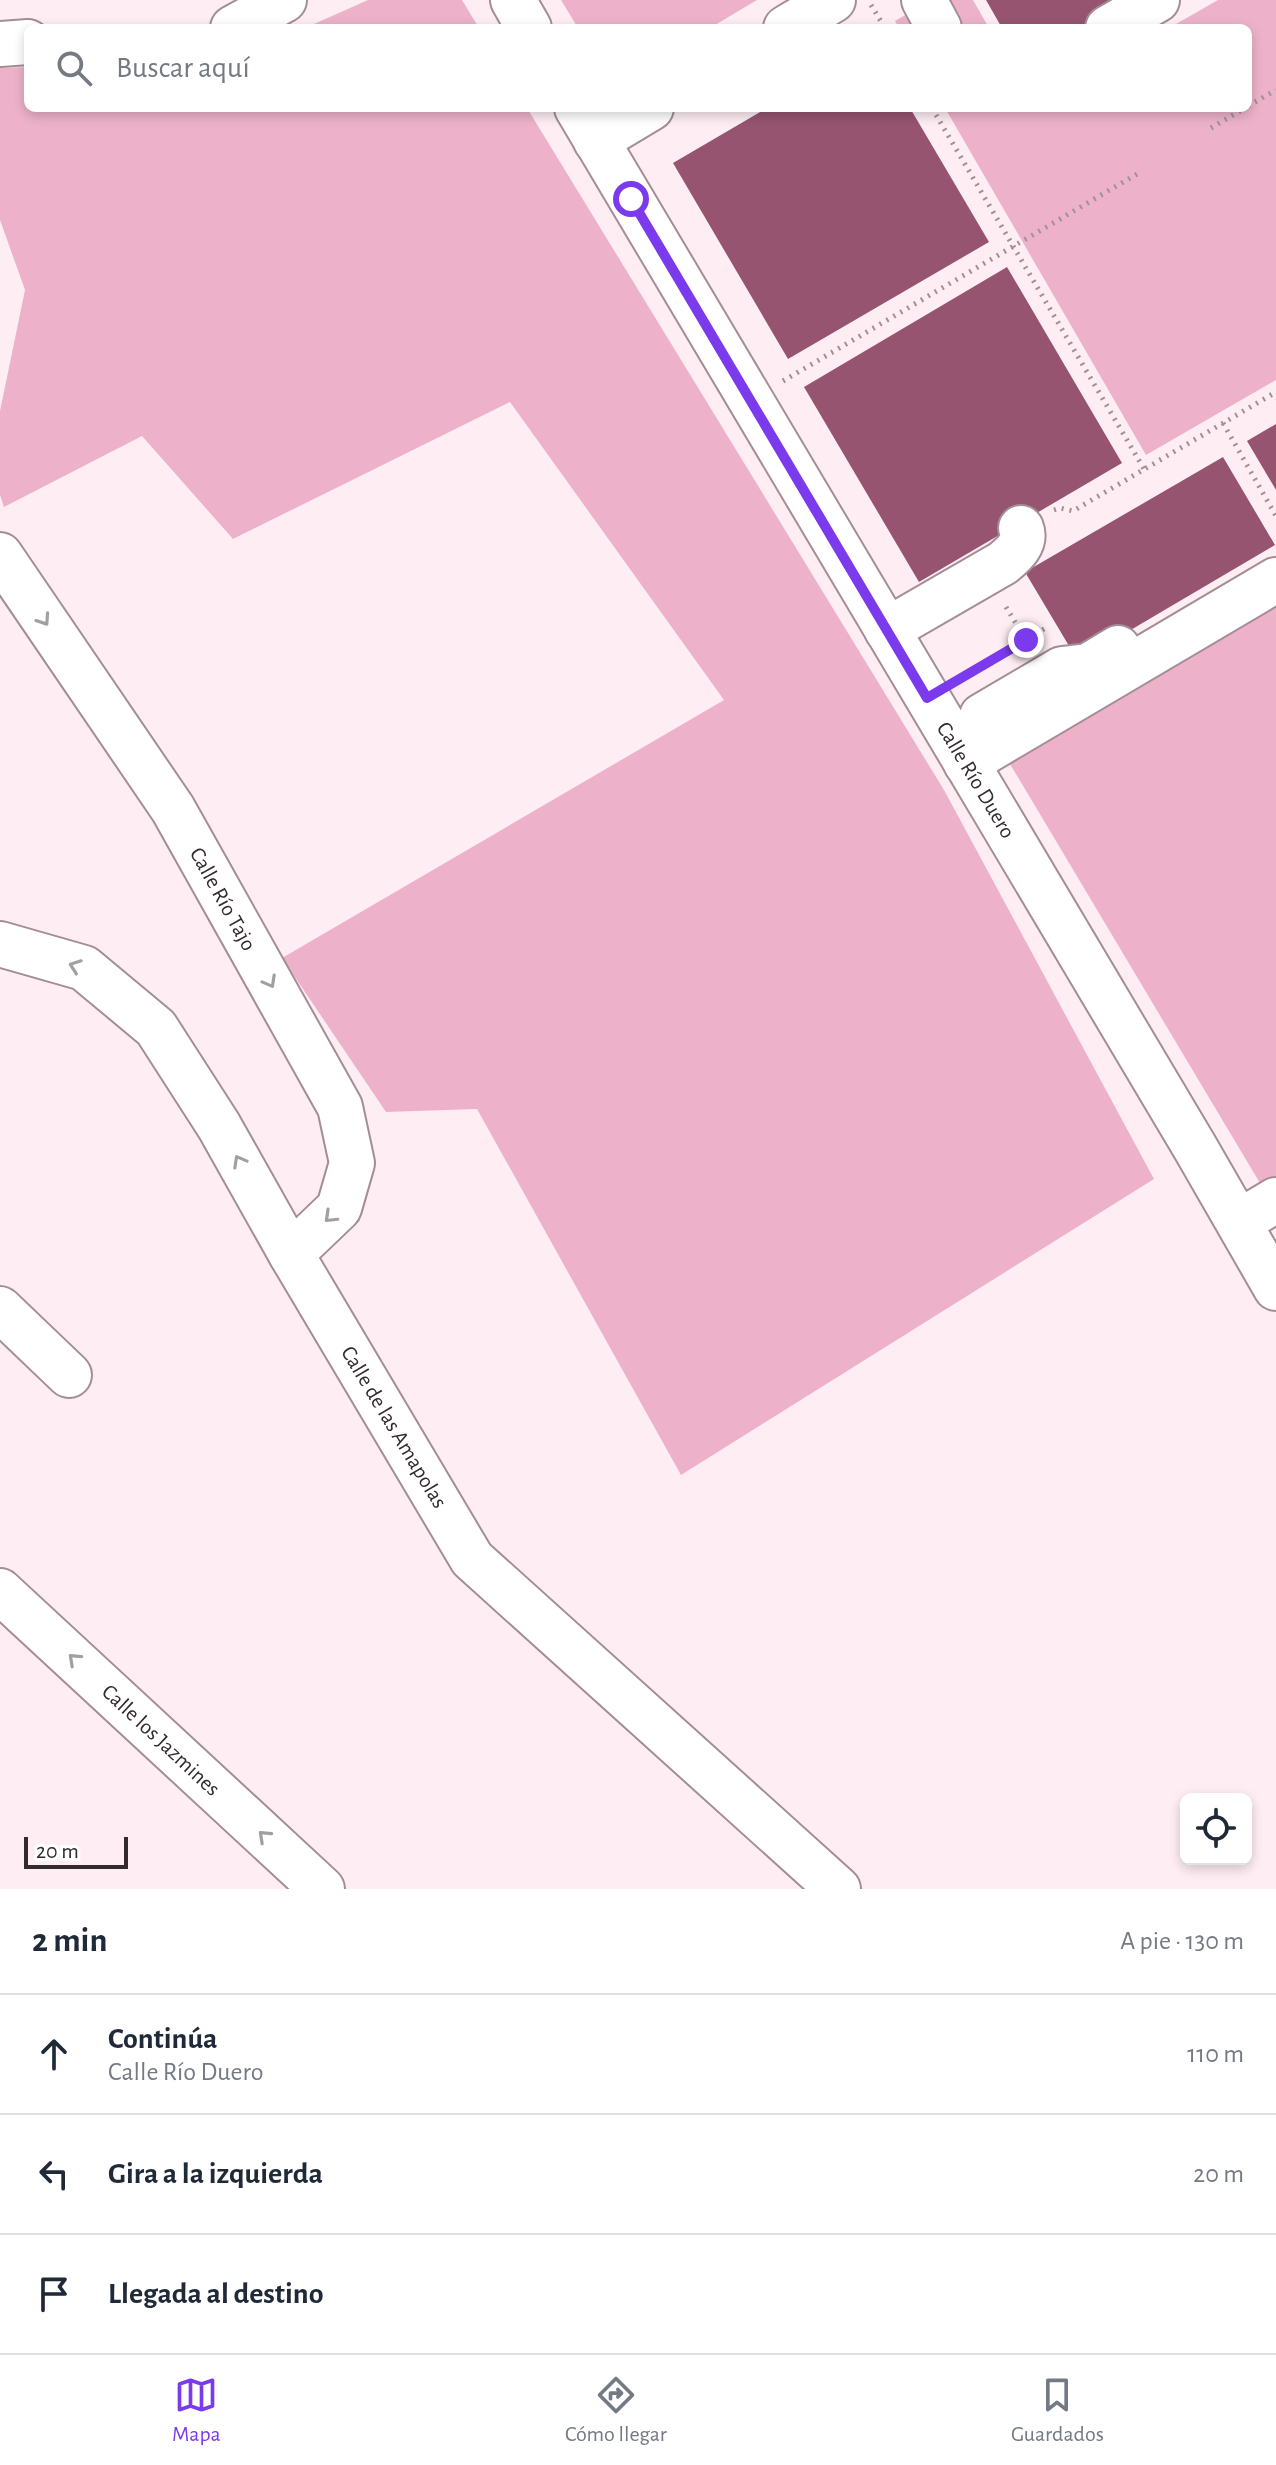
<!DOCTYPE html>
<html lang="es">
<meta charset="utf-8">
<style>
body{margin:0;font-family:"Alegreya Sans",sans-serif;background:#f2f2f3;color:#1f2937}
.controls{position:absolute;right:24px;bottom:24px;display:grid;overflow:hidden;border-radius:12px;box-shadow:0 4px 12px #0003}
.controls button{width:72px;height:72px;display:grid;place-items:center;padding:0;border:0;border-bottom:2px solid #e0e1e3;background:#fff;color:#1f2937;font:40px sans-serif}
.scale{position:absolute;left:24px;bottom:20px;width:104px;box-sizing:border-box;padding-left:8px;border:4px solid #332a2d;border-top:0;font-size:22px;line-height:28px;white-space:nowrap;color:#332a2d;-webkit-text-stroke:6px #fff;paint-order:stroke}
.stop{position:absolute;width:24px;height:24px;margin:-18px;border:6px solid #7c3aed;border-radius:50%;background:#fff}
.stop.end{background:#7c3aed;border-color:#fff;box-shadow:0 2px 8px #0008}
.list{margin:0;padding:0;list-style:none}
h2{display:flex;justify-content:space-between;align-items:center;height:104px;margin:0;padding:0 32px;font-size:34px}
h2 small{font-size:26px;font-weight:400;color:#747a83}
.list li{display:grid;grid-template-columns:52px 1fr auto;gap:24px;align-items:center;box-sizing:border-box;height:120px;padding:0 32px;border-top:2px solid #e0e1e3}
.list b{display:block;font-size:30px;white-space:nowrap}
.list p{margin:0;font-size:26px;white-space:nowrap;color:#747a83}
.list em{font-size:26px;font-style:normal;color:#747a83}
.icon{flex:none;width:44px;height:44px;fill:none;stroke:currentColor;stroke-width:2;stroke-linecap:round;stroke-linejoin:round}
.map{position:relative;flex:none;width:1276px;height:1889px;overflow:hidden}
.search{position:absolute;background:#fff;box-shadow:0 4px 12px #0003;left:24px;right:24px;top:24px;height:88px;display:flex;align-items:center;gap:20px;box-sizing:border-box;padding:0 28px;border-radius:12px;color:#747a83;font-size:30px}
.sheet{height:464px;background:#fff}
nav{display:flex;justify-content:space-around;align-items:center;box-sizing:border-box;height:112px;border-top:2px solid #e0e1e3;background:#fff;font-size:22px;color:#747a83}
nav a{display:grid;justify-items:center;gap:4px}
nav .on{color:#7c3aed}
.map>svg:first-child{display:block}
.green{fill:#edb2c9}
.building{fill:#965471}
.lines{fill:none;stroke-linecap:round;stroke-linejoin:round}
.minor-casing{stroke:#a58d96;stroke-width:48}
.path{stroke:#9e9296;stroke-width:5;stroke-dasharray:2 6;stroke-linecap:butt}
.minor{stroke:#fff;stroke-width:44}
.oneway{stroke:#a39fa0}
.route{stroke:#7c3aed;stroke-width:10}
.labels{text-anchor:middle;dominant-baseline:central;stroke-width:8;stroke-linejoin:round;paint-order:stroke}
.street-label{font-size:22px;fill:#332a2d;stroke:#fff}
</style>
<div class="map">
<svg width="1276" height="1889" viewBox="0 0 1276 1889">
<rect width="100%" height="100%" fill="#feeef4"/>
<g class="green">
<polygon points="368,0 462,0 479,28 305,28"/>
<polygon points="561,0 757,0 710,28 578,28"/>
<polygon points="931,0 973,0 989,28 899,28 895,21"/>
<polygon points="1218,0 1276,0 1276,380 1146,455 945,108 1248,108 1248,28 1169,28"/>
<polygon points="28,67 28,108 527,108 944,790 1154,1179 681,1475 477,1109 386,1112 282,958 724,700 510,402 233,539 142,436 4,507 0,495 0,411 25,290 0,220 0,68"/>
<polygon points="1276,595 1276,1210 1004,754"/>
</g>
<g class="building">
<polygon points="986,0 1135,0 1088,28 1002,28"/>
<polygon points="767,108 910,108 989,242 788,359 673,163"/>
<polygon points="1007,267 1122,463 919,582 804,387"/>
<polygon points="1276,424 1276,490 1247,441"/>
<polygon points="1223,457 1275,545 1078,661 1025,572"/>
</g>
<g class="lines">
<g class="minor-casing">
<g id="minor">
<polyline points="513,0 529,28"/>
<polyline points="924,0 939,28"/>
<polyline points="233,28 284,0"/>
<polyline points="786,28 833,0"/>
<polyline points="1108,28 1157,0"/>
<polyline points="0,44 28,42"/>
<polyline points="577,108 1196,1149 1276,1288"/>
<polyline points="596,141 651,108"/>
<polyline points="0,555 173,809 340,1107 352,1163 339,1208 291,1254"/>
<path d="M887,630L1003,563C1014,554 1027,543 1021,528"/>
<polyline points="982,716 1062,669 1088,666 1118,648"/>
<polyline points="966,763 1276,580"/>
<polyline points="0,944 84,968 156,1028 219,1126 291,1254 472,1559 838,1889"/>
<polyline points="1239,1222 1276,1200"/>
<polyline points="0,1309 69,1375"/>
<polyline points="0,1591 322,1889"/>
</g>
</g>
<g class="path">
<polyline points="871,5 885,28"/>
<polyline points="1248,106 1276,90"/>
<polyline points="932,108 1144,469"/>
<polyline points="1211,128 1245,108"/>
<polyline points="783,381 1137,174"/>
<polyline points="1223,423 1276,516"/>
<polyline points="1054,510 1060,508 1073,511 1276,392"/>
<polyline points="1006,607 1026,640"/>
<polyline points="960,679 1049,626"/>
</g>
<use href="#minor" class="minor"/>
</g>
<defs><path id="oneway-chevron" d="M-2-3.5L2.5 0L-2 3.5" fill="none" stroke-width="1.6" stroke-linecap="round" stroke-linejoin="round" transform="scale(2)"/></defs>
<g class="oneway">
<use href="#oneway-chevron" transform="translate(44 620) rotate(56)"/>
<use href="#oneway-chevron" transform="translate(75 966) rotate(-160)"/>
<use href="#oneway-chevron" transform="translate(270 982) rotate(61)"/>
<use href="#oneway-chevron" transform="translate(239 1161) rotate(-119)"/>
<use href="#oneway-chevron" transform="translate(330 1217) rotate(136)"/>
<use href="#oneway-chevron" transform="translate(74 1659) rotate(-137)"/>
<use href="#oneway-chevron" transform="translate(264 1836) rotate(-137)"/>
</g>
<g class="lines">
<polyline class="route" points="631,199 927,698 1026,640"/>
</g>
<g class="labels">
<g class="street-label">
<text transform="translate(976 780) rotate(59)">Calle Río Duero</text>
<text transform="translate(223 899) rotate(61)">Calle Río Tajo</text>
<text transform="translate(394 1427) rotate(59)">Calle de las Amapolas</text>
<text transform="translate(161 1740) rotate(43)">Calle los Jazmines</text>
</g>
</g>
</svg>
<div class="controls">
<button><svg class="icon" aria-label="locate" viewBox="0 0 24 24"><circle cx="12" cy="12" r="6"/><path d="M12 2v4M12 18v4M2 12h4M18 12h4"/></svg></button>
</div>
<div class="scale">20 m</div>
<div class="stop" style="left:631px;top:199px"></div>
<div class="stop end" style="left:1026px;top:640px"></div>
<div class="search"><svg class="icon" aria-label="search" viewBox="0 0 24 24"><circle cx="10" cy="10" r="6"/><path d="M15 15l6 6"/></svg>Buscar aquí</div>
</div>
<section class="sheet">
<h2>2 min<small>A pie · 130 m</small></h2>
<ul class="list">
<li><svg class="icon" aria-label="ahead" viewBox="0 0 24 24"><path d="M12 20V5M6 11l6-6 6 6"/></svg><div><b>Continúa</b><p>Calle Río Duero</p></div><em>110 m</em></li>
<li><svg class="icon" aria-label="left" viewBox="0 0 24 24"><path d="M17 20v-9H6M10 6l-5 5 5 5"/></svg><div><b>Gira a la izquierda</b></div><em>20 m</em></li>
<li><svg class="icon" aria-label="arrive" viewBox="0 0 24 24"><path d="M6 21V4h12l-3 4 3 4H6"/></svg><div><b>Llegada al destino</b></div></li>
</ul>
</section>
<nav>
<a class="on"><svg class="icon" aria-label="map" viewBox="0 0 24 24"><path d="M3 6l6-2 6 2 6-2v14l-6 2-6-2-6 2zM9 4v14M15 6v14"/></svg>Mapa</a>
<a><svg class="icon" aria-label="directions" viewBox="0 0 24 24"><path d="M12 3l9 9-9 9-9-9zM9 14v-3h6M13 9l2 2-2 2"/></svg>Cómo llegar</a>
<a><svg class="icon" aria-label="saved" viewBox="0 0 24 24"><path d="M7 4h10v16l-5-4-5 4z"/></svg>Guardados</a>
</nav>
